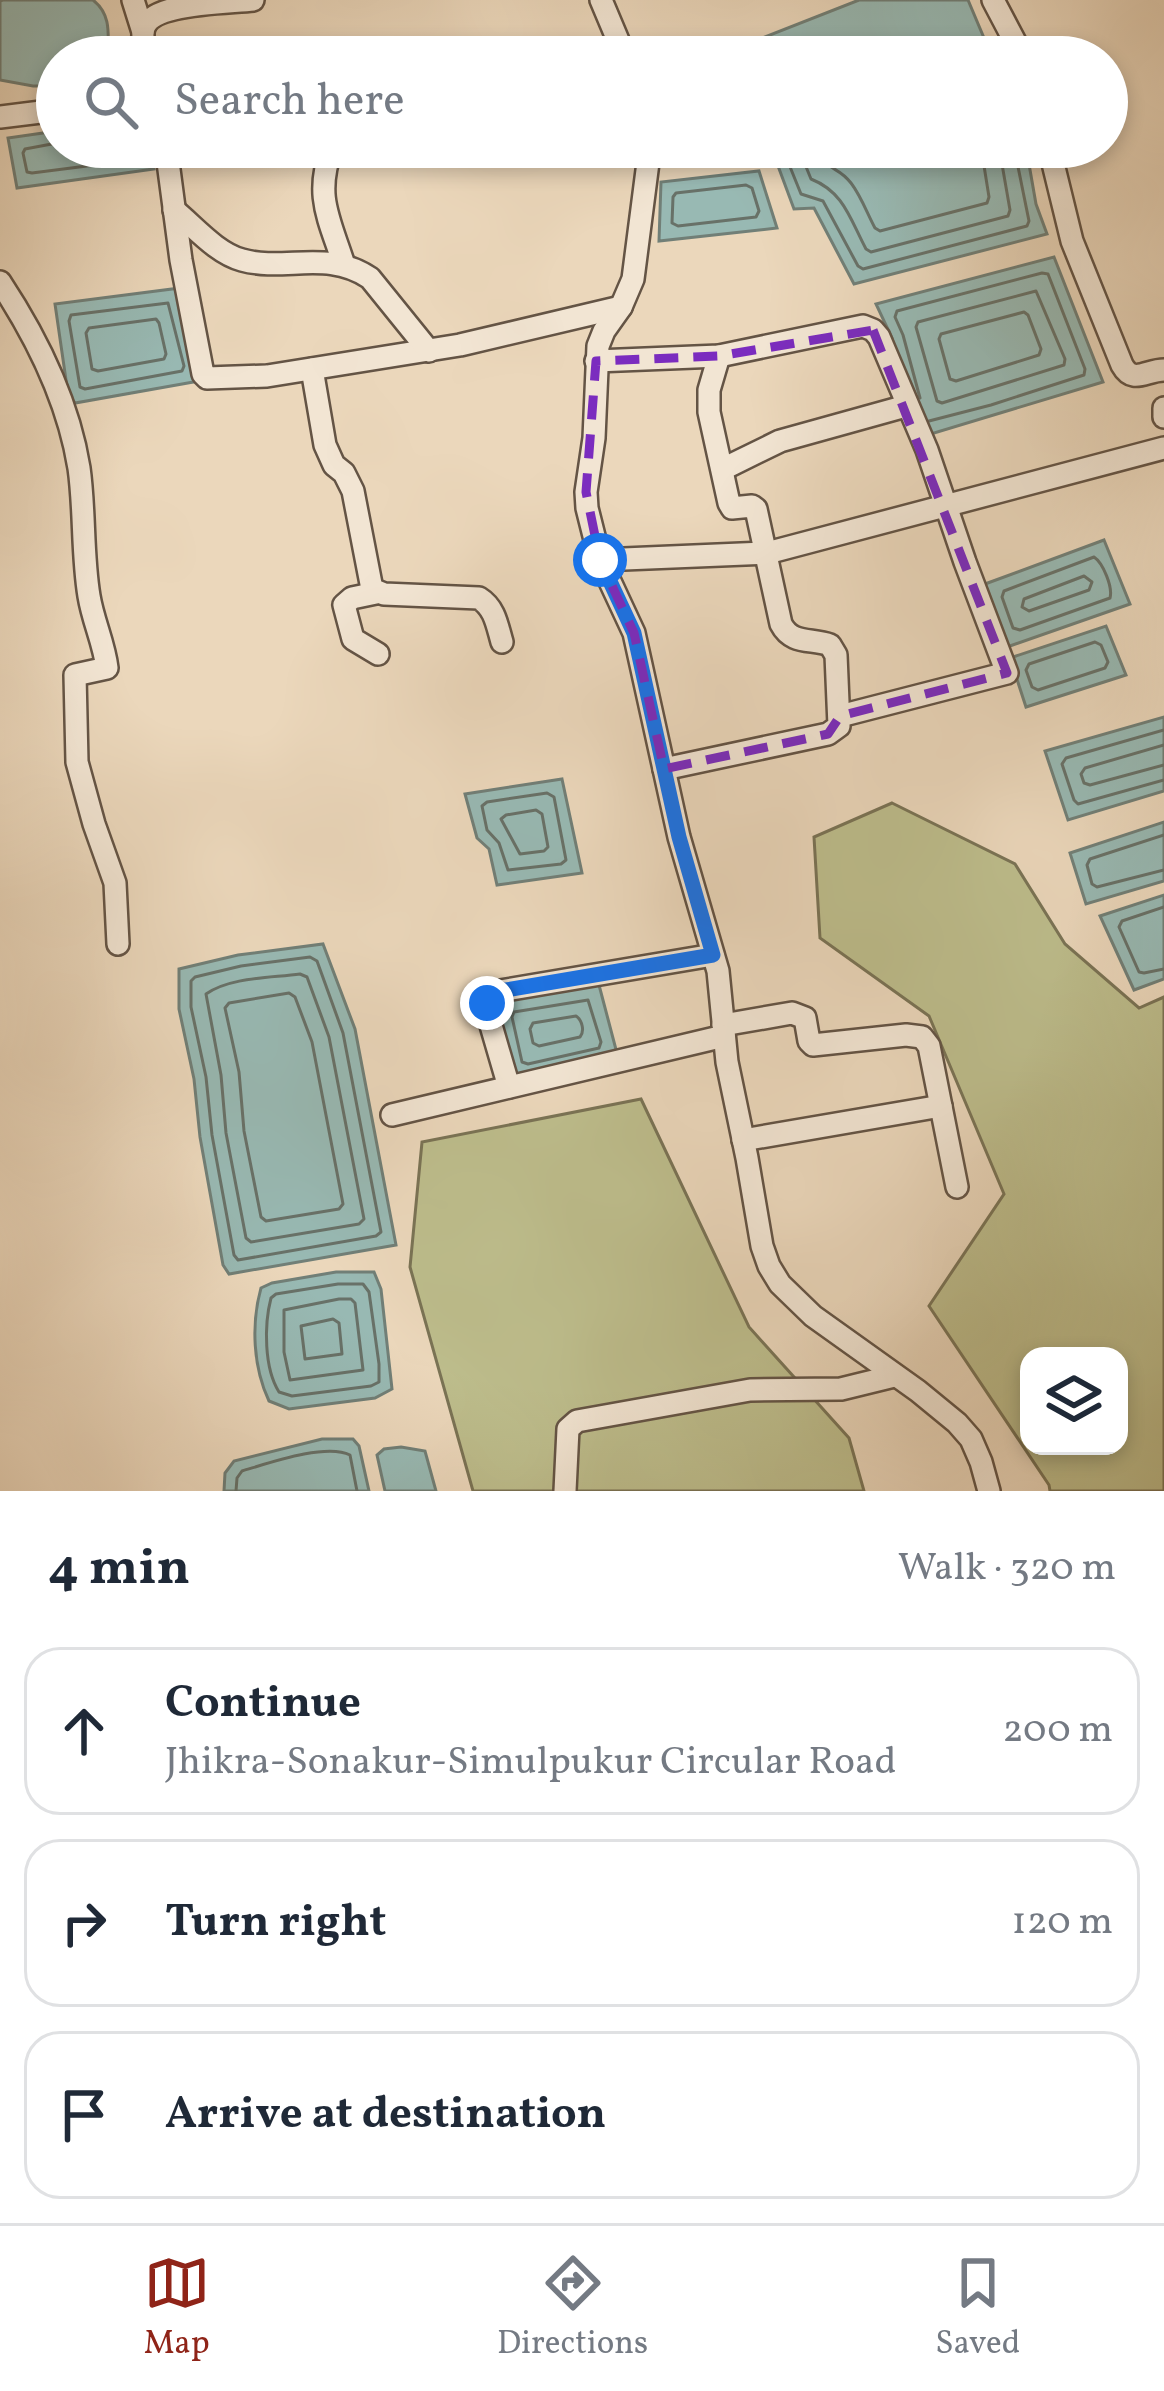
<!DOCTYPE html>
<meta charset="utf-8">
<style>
body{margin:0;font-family:Vollkorn,serif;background:#f6f6f7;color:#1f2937}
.controls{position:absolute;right:36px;bottom:36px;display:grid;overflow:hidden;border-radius:24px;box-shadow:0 6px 18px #0003}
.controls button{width:108px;height:108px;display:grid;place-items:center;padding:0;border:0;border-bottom:3px solid #e0e1e3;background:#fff;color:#1f2937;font:60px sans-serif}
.stop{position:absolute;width:36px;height:36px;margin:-27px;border:9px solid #1a73e8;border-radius:50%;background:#fff}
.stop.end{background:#1a73e8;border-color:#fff;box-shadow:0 3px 12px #0008}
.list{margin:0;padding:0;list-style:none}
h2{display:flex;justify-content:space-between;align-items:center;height:156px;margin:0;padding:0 48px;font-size:51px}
h2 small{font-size:39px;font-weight:400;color:#747a83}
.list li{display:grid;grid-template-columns:78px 1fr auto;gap:36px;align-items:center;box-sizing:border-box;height:168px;margin:0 24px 24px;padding:0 24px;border:3px solid #e0e1e3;border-radius:36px}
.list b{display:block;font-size:45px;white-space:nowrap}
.list p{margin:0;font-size:39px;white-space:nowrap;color:#747a83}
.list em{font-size:39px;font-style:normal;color:#747a83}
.icon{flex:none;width:66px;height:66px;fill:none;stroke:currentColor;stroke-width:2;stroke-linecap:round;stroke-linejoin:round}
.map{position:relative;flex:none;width:1164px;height:1491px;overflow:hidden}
.search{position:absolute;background:#fff;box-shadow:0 6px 18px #0003;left:36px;right:36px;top:36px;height:132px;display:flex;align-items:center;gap:30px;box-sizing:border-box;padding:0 42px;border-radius:66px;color:#747a83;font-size:45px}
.sheet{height:732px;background:#fff}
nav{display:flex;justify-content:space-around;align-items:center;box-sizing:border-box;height:168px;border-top:3px solid #e0e1e3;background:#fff;font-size:33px;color:#747a83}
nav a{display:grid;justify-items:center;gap:6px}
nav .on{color:#8f2418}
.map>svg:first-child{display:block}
.green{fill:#bdbd8c;stroke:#7a7355;stroke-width:3;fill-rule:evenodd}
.water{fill:#98b9b3;stroke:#717f77;stroke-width:3}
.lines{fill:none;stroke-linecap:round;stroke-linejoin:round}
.shore{stroke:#687168;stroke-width:3}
.minor-casing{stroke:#645445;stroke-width:26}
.minor{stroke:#f2e5d3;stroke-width:21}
.route{stroke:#1a73e8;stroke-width:15}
.marked{fill:none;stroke:#7b2cbf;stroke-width:9;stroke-dasharray:24 15;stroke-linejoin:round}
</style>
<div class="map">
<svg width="1164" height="1491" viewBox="0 0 1164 1491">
<rect width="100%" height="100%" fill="#ebd7bb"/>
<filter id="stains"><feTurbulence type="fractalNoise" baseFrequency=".00167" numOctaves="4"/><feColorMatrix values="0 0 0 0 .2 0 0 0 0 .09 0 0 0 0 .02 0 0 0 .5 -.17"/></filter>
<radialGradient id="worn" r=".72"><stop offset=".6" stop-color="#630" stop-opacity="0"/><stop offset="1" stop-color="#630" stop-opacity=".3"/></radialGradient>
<g class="green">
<path d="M892,803L1015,864L1065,944L1139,1008L1164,997V1491H1050L1049,1485L929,1306L1004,1194L929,1016L820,938L814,837ZM1029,1356H1119V1446H1029Z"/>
<polygon points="641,1099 749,1327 849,1438 864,1491 473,1491 410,1267 422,1142"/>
</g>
<g class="water">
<path d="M3,0H93C112,15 108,35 108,57H57V86H33L0,80V1Z"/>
<polygon points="859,0 968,0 992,57 760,57 757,40"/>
<polygon points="57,131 57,147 150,147 154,169 17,188 8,138"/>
<polygon points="771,147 1026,147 1036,204 1047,234 854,284 814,208 794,209"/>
<polygon points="759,171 777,228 659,241 661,182"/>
<polygon points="1054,257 1103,382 921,437 912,417 892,338 876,304"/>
<polygon points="180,288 199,381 75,403 68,394 55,304"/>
<polygon points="1104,540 1130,604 1007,647 985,584"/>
<polygon points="1106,626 1126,675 1026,707 1010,658"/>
<polygon points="1164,717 1164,791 1068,820 1045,751"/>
<polygon points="562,779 582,873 497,885 489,849 477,838 465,794"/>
<polygon points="1164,822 1164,881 1086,904 1070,853"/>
<polygon points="1164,895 1164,979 1134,990 1100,916"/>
<polygon points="323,944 355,1029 396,1245 229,1274 223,1265 200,1137 194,1079 179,1009 179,969 238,955"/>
<polygon points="599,985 618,1057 513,1079 496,1001"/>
<path d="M336,1272H374L381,1289L392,1389L375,1398L289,1409L269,1401C253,1367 251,1324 261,1288L272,1283Z"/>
<polygon points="322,1439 353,1439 359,1446 369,1491 224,1491 225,1473 234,1461"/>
<polygon points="401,1447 425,1451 436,1491 385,1491 377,1455 384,1449"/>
</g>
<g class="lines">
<g class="shore">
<polyline points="57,143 25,149 23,153 27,172 32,173 134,160 139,156 139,147"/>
<polyline points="782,147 801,194 823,201 858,266 863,269 1027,226 1029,221 1014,147"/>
<path d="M798,147L811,179C844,192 850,219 866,249L871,252L1008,216L1010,210L999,147"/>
<path d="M817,147C828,174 836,164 851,183C861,196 867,213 875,228L880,231L987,203L989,197L981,147"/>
<polygon points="746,185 752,188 759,211 756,217 678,226 672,223 673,197 676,193"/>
<polygon points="1036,291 1065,359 1064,365 942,403 937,401 916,327 918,322"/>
<polygon points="168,303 184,366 182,371 85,389 80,387 69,321 71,315"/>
<polygon points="1024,312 1028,315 1041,349 1039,355 956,381 950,379 939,339 941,334"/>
<polygon points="156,319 159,323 166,354 164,359 98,371 92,369 86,333 89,328"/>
<polyline points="920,398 903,335 895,317 897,311 1042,273 1048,274 1085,369 1084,375 991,405 929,421"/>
<path d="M1094,557C1103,563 1113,587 1110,598L1020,630L1013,628L1002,597L1004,591Z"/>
<polygon points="1084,576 1092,582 1089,590 1029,611 1022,607 1024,599"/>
<polygon points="1095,642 1101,645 1108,662 1105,668 1038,690 1032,687 1026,670 1029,664"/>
<polyline points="1164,730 1066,758 1062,764 1074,800 1078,804 1164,780"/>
<polyline points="1164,745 1085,768 1081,774 1084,783 1090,785 1164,765"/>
<polygon points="547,793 554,797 566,860 561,864 508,870 499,843 487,830 482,806 487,802"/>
<polygon points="536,810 542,814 548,847 544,851 520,854 501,819 506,815"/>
<polyline points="1164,835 1090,859 1087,865 1092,884 1097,887 1164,870"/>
<polyline points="1164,907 1122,921 1119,927 1139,972 1144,973 1164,969"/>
<polygon points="310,957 317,961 343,1033 381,1232 376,1236 238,1260 234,1255 212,1135 206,1077 191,1007 191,981 195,977 241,966"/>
<path d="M300,974L307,977L329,1037L364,1219L359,1224L251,1242L246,1238L226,1133L221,1075L206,994C230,977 271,978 300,974Z"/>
<polygon points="289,993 295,997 312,1042 343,1204 339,1209 266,1221 261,1217 244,1131 239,1072 225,1008 229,1003"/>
<polygon points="588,1000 601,1042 599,1048 528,1064 522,1062 512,1017 514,1012"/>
<path d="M576,1016C582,1020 585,1031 580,1037L539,1046L533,1043L530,1029L533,1023Z"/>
<path d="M338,1284H363L369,1292L379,1364V1382L371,1386L292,1396L279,1392C264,1368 264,1325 271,1298L276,1294Z"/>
<polygon points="339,1299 351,1299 355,1303 363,1370 290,1380 284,1352 284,1310"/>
<polygon points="333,1319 339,1323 342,1354 305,1359 301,1326"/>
<path d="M236,1491L237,1478L242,1471C269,1463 326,1443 350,1455L357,1491"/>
</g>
<g class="minor-casing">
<g id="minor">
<polyline points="133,0 143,32"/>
<polyline points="601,0 625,57"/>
<polyline points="993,0 1023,57"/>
<path d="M146,57C145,49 141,36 144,28C152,2 229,3 253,0"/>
<polyline points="0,117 57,110"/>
<polyline points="166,147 181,260 203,374 207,378 267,376 460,345 621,307"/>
<path d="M332,147C314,196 329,218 344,265"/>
<polyline points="650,147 633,279 621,307 604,331 598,346 594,438 586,492 587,508 600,560 634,633 679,837 718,971 727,1062 747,1158 762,1246 769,1266 780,1284 813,1316 918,1391 957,1423 971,1439 981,1462 989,1491"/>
<path d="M1049,147L1072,241L1122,365C1133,385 1146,370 1164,370"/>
<path d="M174,210C194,226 216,253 242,260C285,272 327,249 370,278L429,351"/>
<path d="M0,282C37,338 68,400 79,468C85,510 82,554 89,596C93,621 104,643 107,668L75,675L77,762L94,824L115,883L118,944"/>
<polyline points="596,361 719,356 863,326 873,330 879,337 927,450 965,562 1007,673 840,716"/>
<path d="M312,369L325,445L334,465L344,473L353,491L372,589L384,594L479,598C495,608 497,625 502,642"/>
<polyline points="1164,408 1164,417"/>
<polyline points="723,469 780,441 906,406"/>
<polyline points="600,560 767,553 1164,448"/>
<polyline points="376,593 352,598 344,605 353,639 378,654"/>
<path d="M664,769L828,734L839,726L836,655L830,645C811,638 792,645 781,624L756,509L752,506L732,508L729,503L709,412V390L719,356"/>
<polyline points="723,1025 792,1013 805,1018 809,1041 813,1045 906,1035 922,1037 929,1046 957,1187"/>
<path d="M509,1087L488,1015C486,1002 488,997 500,991L713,955"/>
<polyline points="392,1115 724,1036"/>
<polyline points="743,1140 941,1106"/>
<polyline points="565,1491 568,1429 577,1421 750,1390 841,1389 894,1376"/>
</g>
</g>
<use href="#minor" class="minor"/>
</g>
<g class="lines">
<polyline class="route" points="487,1003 491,995 500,991 713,955 679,837 634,633 600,560"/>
</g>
<path class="marked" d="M873,330L1007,673L840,716L828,734L664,769L634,633L600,560L586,492L596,361L719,356Z"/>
<rect width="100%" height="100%" filter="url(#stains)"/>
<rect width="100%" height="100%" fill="url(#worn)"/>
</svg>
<div class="controls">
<button><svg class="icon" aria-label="layers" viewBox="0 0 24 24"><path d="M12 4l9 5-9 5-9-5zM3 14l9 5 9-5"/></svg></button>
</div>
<div class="stop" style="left:600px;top:560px"></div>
<div class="stop end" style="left:487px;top:1003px"></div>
<div class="search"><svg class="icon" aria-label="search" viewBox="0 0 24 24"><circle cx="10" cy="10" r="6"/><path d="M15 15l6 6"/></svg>Search here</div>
</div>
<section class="sheet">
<h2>4 min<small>Walk · 320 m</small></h2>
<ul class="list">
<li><svg class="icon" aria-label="ahead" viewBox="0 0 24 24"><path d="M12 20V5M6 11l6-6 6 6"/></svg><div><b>Continue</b><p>Jhikra-Sonakur-Simulpukur Circular Road</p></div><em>200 m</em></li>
<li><svg class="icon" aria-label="right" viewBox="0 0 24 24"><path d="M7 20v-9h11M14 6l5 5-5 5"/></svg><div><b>Turn right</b></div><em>120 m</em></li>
<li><svg class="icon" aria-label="arrive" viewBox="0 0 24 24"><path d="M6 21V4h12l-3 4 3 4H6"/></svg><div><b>Arrive at destination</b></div></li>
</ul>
</section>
<nav>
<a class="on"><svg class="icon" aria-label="map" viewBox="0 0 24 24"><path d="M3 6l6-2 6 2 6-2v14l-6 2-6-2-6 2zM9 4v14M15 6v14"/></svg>Map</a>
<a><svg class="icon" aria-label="directions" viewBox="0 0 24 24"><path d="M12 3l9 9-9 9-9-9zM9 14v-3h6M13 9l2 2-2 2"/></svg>Directions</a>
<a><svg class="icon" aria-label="saved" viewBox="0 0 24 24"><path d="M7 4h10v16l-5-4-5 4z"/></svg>Saved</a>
</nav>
